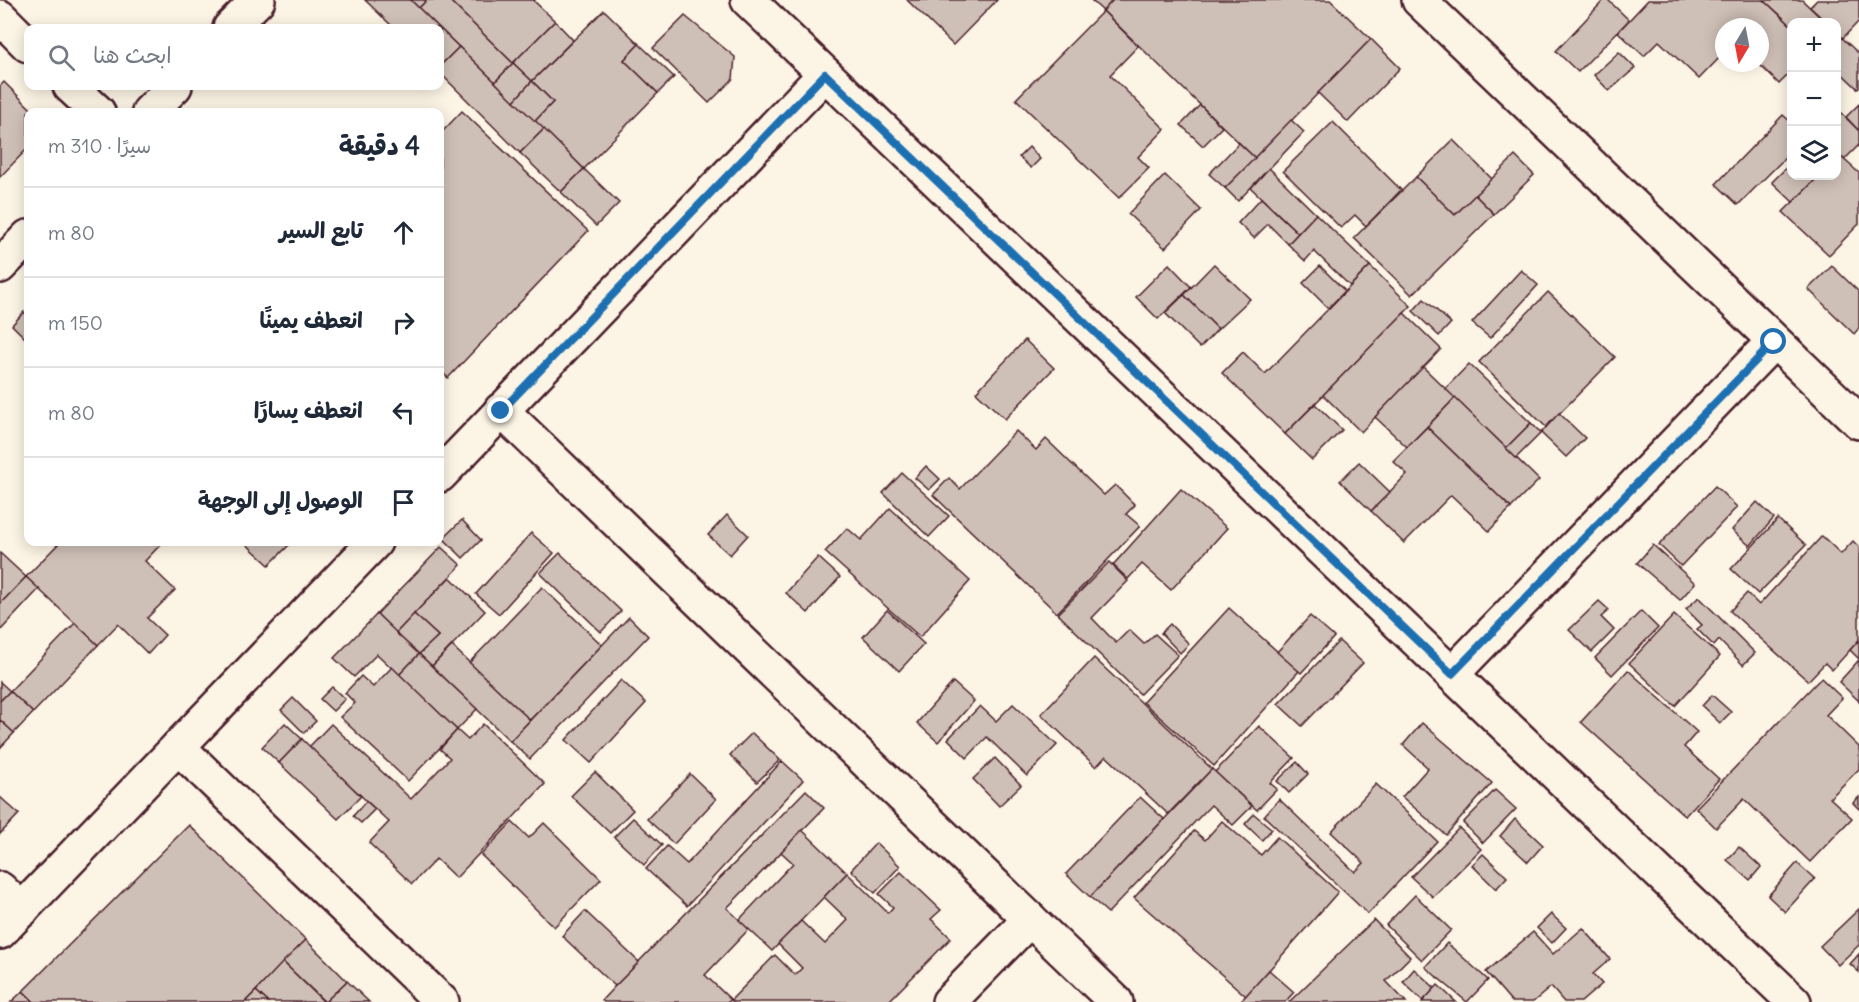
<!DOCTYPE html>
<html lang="ar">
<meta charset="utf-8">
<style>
body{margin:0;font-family:Delius,"Playpen Sans Arabic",sans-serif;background:#f2f2f3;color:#1f2937;direction:rtl}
.controls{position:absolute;right:18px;top:18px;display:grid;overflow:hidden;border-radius:12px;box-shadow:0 3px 15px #0003}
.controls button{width:54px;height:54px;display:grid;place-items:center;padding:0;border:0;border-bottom:2px solid #e0e1e3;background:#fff;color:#1f2937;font:30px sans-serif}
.compass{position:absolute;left:1715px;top:18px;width:54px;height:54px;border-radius:50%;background:#fff;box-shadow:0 3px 15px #0003;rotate:190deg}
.stop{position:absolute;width:18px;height:18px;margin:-14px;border:4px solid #1f6fb2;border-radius:50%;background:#fff}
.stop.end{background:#1f6fb2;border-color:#fff;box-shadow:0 2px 6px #0008}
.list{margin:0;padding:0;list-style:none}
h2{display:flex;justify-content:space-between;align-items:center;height:78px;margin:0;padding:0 24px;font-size:26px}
h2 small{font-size:20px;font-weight:400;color:#747a83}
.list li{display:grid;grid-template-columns:39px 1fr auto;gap:18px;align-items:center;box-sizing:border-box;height:90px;padding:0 24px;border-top:2px solid #e0e1e3}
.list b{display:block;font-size:22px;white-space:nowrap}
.list em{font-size:20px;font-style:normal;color:#747a83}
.icon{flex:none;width:33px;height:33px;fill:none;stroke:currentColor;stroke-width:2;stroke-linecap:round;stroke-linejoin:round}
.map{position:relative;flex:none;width:1859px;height:1002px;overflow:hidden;direction:ltr}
.search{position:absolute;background:#fff;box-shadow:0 3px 15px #0003;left:24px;top:24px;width:420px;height:66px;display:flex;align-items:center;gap:15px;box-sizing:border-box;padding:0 21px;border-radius:12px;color:#747a83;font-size:22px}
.panel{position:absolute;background:#fff;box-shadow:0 3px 15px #0003;left:24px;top:108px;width:420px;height:438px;border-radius:12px;direction:rtl}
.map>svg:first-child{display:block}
.building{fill:#cfc0b7;stroke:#4a1f2b;stroke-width:1.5}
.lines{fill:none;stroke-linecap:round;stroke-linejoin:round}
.street-casing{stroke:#4a1f2b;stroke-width:38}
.street{stroke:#fcf5e5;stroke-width:33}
.route{stroke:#1f6fb2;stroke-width:8}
</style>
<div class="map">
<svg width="1859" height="1002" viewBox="0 0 1859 1002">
<rect width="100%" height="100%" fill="#fcf5e5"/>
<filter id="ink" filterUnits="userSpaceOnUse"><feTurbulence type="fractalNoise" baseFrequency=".0167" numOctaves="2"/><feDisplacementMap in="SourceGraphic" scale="12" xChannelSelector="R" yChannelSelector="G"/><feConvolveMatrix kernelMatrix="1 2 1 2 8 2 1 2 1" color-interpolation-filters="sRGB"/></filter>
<g filter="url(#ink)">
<g class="building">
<polygon points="365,0 411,0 459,47 440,66 440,28 394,28"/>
<polygon points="411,0 427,0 419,8"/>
<polygon points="427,0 449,0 513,63 495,82 419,8"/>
<polygon points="449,0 535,0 534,1 555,21 513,63"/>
<polygon points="907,0 997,0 953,45"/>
<polygon points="1091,0 1113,0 1103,11"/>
<polygon points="1113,0 1330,0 1371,39 1255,158 1103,11"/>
<polygon points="1604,0 1608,0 1629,20 1578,72 1556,51"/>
<polygon points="1648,0 1764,0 1792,26 1792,71 1779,84 1758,63 1760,63 1760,27 1724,27 1724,53 1699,79 1659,41 1644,56 1618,32"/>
<polygon points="1764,0 1802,0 1821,18 1817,22 1792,22 1792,26"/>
<polygon points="1817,0 1859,0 1859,21 1843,38 1836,32 1836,22 1826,22 1810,7"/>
<polygon points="604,10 639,44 624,60 658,93 584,169 535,121 553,102 532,81"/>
<polygon points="1103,11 1138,46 1110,75 1165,129 1138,157 1149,168 1119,198 1016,99"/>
<polygon points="685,16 735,57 733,79 709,103 653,48"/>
<polygon points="555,21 573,40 532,81 513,63"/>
<polygon points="1836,32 1857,52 1859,50 1859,87 1857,88 1836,68"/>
<polygon points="1371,39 1400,68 1348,122 1318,93"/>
<polygon points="639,44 674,77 658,93 624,60"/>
<polygon points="459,47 544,129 520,153 440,73 440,66"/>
<polygon points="1619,52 1635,68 1609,91 1594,75"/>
<polygon points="513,63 532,81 514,101 495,82"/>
<polygon points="532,81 553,102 535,121 514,101"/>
<polygon points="4,82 34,112 28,112 28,148 0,177 0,86"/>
<polygon points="1859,104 1859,131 1846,117"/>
<polygon points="1200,105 1222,127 1203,146 1181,125"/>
<polygon points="462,111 588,231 448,378 440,370 440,134"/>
<polygon points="1841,113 1859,131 1859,145 1844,160 1839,155 1836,158 1836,117"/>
<polygon points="1783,115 1792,123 1792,151 1738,205 1716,184"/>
<polygon points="1291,120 1304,132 1238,201 1225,188"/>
<polygon points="1333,122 1401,190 1366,226 1355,215 1341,228 1283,171"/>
<polygon points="544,129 584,169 561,192 520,153"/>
<polygon points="1453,140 1492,179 1455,215 1416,177"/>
<polygon points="1239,143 1255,158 1225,188 1209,174"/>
<polygon points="1029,147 1040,159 1031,168 1019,157"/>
<polygon points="1839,155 1859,173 1859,224 1829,255 1783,212 1819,176 1836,176 1836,158"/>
<polygon points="1515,156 1534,175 1494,214 1475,195"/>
<polygon points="1792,162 1792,176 1819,176 1793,202 1772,182"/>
<polygon points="1269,168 1316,214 1298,233 1251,188"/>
<polygon points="584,169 619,203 596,226 561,192"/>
<polygon points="1165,175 1201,210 1165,248 1128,214"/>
<polygon points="1416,177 1455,215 1475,195 1494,214 1412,295 1354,238"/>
<polygon points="1261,198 1298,233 1288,244 1268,224 1254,238 1238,223"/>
<polygon points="1316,214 1370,266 1350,286 1314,251 1305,261 1288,244"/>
<polygon points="1169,264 1191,287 1158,319 1136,297"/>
<polygon points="1214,264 1250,299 1218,329 1184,295"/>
<polygon points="1320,266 1345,291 1328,308 1303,283"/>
<polygon points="1370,266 1411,306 1285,434 1222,373 1243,352 1265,374"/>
<polygon points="1832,266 1859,292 1859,328 1854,334 1808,289"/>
<polygon points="1521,270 1538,285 1490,338 1472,323"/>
<polygon points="1548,292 1615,357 1546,427 1479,362"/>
<polygon points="1184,295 1218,329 1200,348 1165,313"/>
<polygon points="1424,299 1451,323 1439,336 1413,311"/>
<polygon points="24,312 28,317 28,341 12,325"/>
<polygon points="1404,313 1441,349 1361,432 1323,395"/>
<polygon points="1025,340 1054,368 1005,419 976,392"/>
<polygon points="1469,364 1531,423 1506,448 1445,389"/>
<polygon points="1423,367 1455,398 1407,447 1375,417"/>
<polygon points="1455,398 1539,480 1511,508 1427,427"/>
<polygon points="1315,404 1342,430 1312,460 1285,434"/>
<polygon points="1559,413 1585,438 1566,457 1541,433"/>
<polygon points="1531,423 1541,433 1516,458 1506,448"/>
<polygon points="1427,427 1511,508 1489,531 1451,495 1404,543 1371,511 1407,474 1393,461"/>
<polygon points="1016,431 1036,450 1046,439 1104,495 1115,485 1135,505 1126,514 1140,526 1057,613 933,495 949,478 960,489"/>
<polygon points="1359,462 1390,492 1371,511 1340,481"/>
<polygon points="926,466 940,479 929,490 915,478"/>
<polygon points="902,473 949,516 929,537 883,493"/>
<polygon points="1715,486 1737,507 1681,566 1659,545"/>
<polygon points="1181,489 1227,528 1171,590 1142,564 1128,579 1113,565"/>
<polygon points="1757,502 1774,518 1750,546 1732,530"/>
<polygon points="890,508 970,581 920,637 825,552 847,528 861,540"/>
<polygon points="727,515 748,535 730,555 708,535"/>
<polygon points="1778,519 1806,545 1758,594 1731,569"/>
<polygon points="462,520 481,540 463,558 443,538"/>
<polygon points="531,533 554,553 499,614 476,594"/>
<polygon points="1822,536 1841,554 1853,541 1859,547 1859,640 1832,670 1825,663 1808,681 1730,611 1747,593 1759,605"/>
<polygon points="60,542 159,542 161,544 145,561 175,590 147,618 165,635 148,654 118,624 98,645 26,577"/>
<polygon points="244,542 292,542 269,565"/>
<polygon points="1653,545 1695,583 1680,600 1637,563"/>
<polygon points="441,547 461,565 396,633 377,614"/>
<polygon points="0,553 26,577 0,604"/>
<polygon points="560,553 621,611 601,632 540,573"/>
<polygon points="818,557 840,577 808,613 786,593"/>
<polygon points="1109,562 1128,581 1092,618 1116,643 1129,630 1144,644 1155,634 1178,655 1140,694 1058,614"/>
<polygon points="26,577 39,589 0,631 0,604"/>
<polygon points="450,577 485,611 432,666 419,654 438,636 414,614"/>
<polygon points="542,587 602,645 530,720 469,663"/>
<polygon points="1699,597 1755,653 1743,665 1719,640 1714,646 1697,629 1702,625 1686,609"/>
<polygon points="1599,601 1609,610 1601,617 1614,630 1592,652 1569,630"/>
<polygon points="1229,608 1299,671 1214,766 1143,702"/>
<polygon points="887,610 924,644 899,671 863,637"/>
<polygon points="1641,611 1658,628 1612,675 1595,658"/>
<polygon points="377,614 419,654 399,675 377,654 354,677 334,658"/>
<polygon points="414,614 438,636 419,654 396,633"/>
<polygon points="1674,615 1720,656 1675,706 1629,663"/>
<polygon points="1310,616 1334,637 1301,673 1277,652"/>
<polygon points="629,617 648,636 530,759 510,741"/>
<polygon points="75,623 98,645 33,713 10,691"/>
<polygon points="1170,624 1189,644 1180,653 1161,633"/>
<polygon points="1859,640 1859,659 1850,650"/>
<polygon points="1339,641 1363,663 1302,726 1278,704"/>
<polygon points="452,646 530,720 510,741 432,666"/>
<polygon points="419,654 477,709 457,730 399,675"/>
<polygon points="1094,658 1212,769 1168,814 1106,756 1096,767 1041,714"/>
<polygon points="1859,660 1859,701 1839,682"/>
<polygon points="392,667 457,730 408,781 340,717 355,703 345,693 361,676 373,687"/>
<polygon points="1628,670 1697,732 1684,747 1719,779 1685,816 1581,722"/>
<polygon points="1821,678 1842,698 1826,715 1859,747 1859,769 1830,798 1852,818 1810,862 1744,799 1716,828 1696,808"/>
<polygon points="621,680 646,703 591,763 566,740"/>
<polygon points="0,682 10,691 0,701"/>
<polygon points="953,682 974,701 938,742 917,723"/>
<polygon points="332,687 345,699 333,711 320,699"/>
<polygon points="10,691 33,713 14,733 0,720 0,701"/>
<polygon points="1712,695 1731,712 1720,723 1702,706"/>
<polygon points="293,698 316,721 304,733 281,710"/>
<polygon points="1013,704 1057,745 1027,776 987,737 967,758 948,739 980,706 996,721"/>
<polygon points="0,720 14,733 0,748"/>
<polygon points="285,723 302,739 279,763 262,747"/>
<polygon points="1422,723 1492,783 1446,835 1402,797 1428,768 1403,745"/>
<polygon points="331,724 411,799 450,758 440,749 457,730 468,740 483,724 545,784 456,878 436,859 412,884 369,843 389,822 309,747"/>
<polygon points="1259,726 1294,758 1270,783 1277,789 1257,810 1215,772"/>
<polygon points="752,733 780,760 757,782 730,755"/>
<polygon points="302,739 361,796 338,819 279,763"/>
<polygon points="995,758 1021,785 999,806 973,779"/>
<polygon points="782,761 803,780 687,906 646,869 667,846 687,864"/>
<polygon points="1297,762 1308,774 1289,793 1277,781"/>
<polygon points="1212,769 1252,806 1233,825 1211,805 1108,913 1090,897"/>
<polygon points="595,772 633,810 610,833 571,796"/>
<polygon points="690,774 716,799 674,844 647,819"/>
<polygon points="1376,784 1437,841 1368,914 1264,816 1279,799 1355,872 1364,863 1331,832"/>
<polygon points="806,790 824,808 727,908 749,929 705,975 731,1000 728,1002 604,1002 602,1000 615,986"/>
<polygon points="1495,790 1516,809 1483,843 1463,823"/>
<polygon points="0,797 19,814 0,834"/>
<polygon points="1140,797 1164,819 1090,897 1066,874"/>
<polygon points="1859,797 1859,809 1853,803"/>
<polygon points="366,801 375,809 361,823 353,816"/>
<polygon points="1254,814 1272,829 1262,840 1245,824"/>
<polygon points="633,818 662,845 644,865 614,837"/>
<polygon points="1515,819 1543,845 1528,862 1500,836"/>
<polygon points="1222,821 1261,855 1277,837 1338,892 1246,996 1134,898 1194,831 1205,840"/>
<polygon points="512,822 529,838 544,823 601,879 554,927 481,855"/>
<polygon points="189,825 306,940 245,1002 34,1002 23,991"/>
<polygon points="1459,828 1481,849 1433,897 1411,877"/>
<polygon points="802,830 847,873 772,951 739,920 793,863 781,852"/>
<polygon points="876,843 900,866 875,893 851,870"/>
<polygon points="1739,847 1761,867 1750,880 1727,860"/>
<polygon points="1483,854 1507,877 1496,889 1472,865"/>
<polygon points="1797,863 1815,879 1785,912 1768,896"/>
<polygon points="901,872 941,910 931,919 951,938 888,1002 733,1002 731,1000 775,955 795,975 802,968 778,944 801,921 825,944 848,920 824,897 847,873 888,913 893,907 879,894"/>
<polygon points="1415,895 1451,930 1422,960 1386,925"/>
<polygon points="1859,909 1859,945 1838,965 1820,946"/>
<polygon points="585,911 639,962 615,986 562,936"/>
<polygon points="1551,914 1566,928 1552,943 1537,928"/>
<polygon points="1374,920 1410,957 1386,981 1406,1002 1289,1002"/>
<polygon points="1583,928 1610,959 1593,974 1602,984 1581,1002 1564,1002 1551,987 1533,1002 1512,1002 1486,972 1533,932 1553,954"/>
<polygon points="306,940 347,981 325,1002 283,962"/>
<polygon points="1447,943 1488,980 1467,1002 1425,967"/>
<polygon points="1859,954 1859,972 1850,964"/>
<polygon points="283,962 324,1002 268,1002 256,991"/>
<polygon points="1414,969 1435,988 1423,1001 1403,982"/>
<polygon points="1269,970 1294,992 1285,1002 1240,1002"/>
<polygon points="347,981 369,1002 325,1002"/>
<polygon points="1438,985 1456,1002 1422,1002"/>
<polygon points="23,991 34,1002 11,1002"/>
<polygon points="256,991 268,1002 245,1002"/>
</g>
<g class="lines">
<g class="street-casing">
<g id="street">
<polyline points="748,0 1794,1002"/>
<polyline points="1419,0 1859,422"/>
<polyline points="0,17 28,45"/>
<polyline points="230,28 258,0"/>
<polyline points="70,86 98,112"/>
<polyline points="149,112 175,86"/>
<polyline points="0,266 28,237"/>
<polyline points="501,410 1116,1002"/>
<polyline points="440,475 825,74"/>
<polyline points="1452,674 1774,341"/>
<polyline points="178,747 442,1002"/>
<polyline points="0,889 22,910"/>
<polyline points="0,932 375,542"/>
<polyline points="949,1002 1030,919"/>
</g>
</g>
<use href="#street" class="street"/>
</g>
</g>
<g class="lines" filter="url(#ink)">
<polyline class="route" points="501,411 825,74 1452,674 1774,342"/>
</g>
</svg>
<div class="controls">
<button>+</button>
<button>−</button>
<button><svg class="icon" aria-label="layers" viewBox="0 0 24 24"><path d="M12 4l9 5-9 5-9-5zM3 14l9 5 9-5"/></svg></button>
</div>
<svg class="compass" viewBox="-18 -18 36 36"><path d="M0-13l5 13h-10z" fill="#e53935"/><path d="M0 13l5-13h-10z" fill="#747a83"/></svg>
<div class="stop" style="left:1774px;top:342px"></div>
<div class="stop end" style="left:501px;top:411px"></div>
<div class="search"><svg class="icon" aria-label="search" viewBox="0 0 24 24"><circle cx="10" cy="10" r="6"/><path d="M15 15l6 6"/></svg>ابحث هنا</div>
<section class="panel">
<h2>4 دقيقة<small>سيرًا · 310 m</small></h2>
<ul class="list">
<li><svg class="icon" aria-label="ahead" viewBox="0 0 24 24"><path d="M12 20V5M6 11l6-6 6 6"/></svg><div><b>تابع السير</b></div><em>80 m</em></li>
<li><svg class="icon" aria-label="right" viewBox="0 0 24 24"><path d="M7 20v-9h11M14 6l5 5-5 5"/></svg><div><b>انعطف يمينًا</b></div><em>150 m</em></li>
<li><svg class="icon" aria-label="left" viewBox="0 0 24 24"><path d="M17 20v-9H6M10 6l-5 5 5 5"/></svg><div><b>انعطف يسارًا</b></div><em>80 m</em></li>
<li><svg class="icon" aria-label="arrive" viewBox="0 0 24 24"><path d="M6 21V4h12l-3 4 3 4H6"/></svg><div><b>الوصول إلى الوجهة</b></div></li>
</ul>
</section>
</div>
